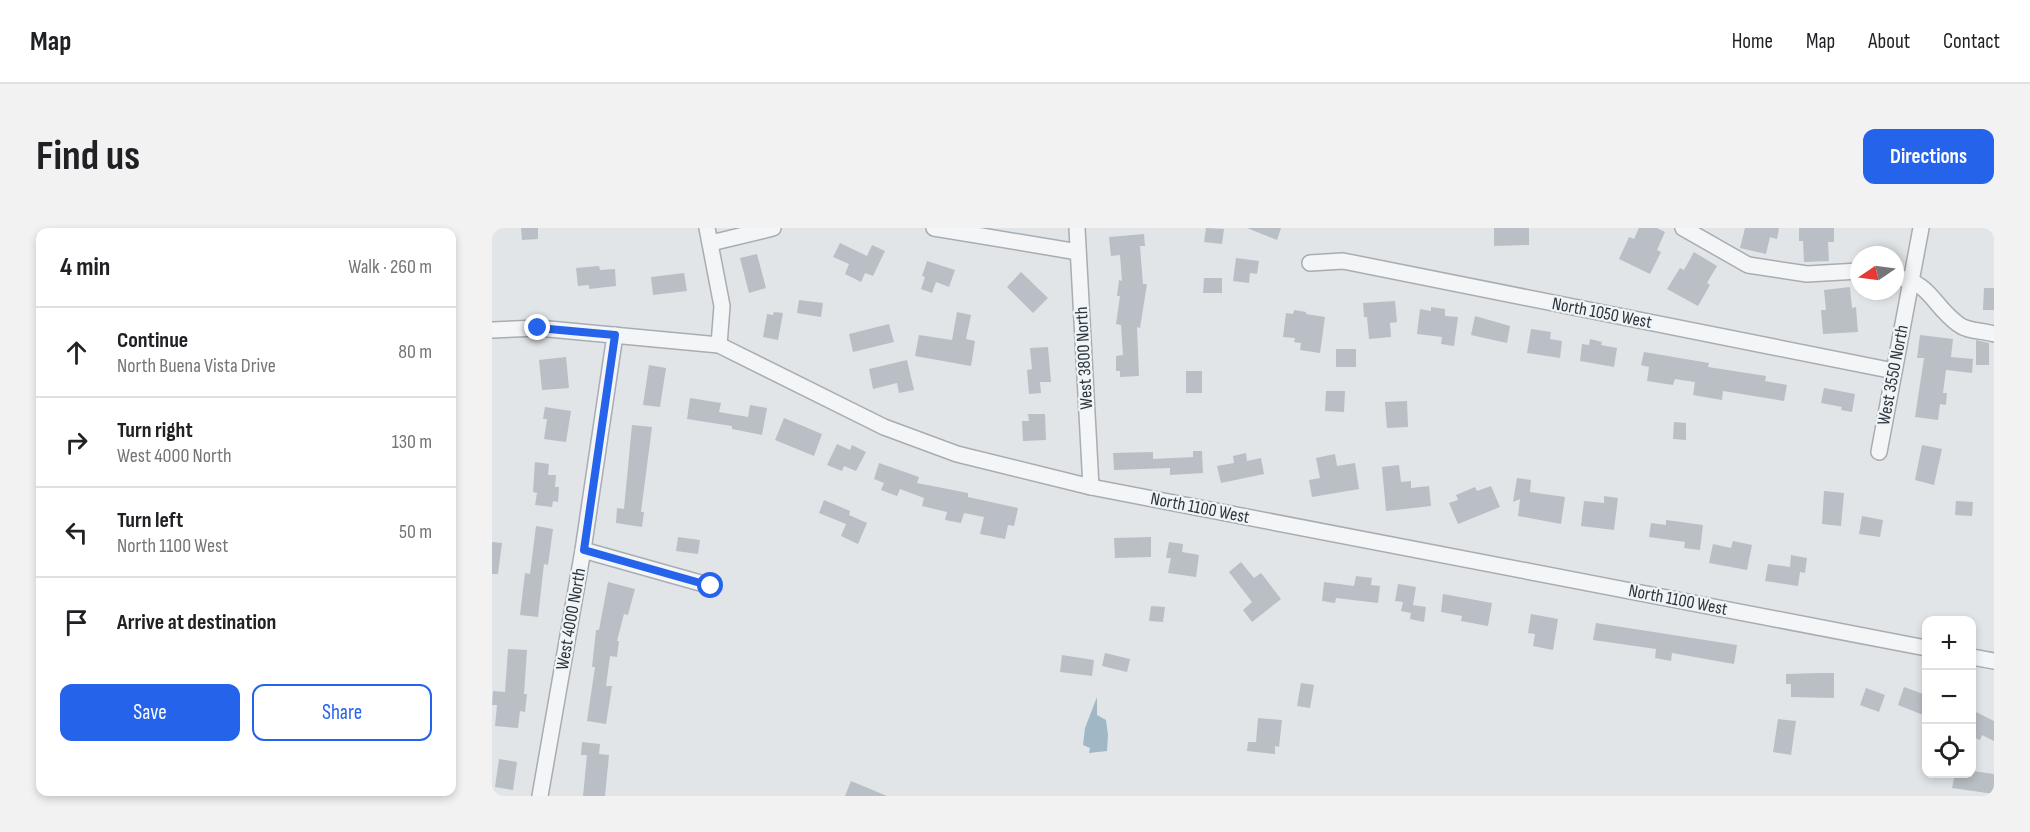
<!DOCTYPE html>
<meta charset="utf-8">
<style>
body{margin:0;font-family:"Sofia Sans Condensed",sans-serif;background:#f2f2f2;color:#202124}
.controls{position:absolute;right:18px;bottom:18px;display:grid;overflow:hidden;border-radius:12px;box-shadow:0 3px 9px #0003}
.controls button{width:54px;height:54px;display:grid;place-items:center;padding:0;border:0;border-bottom:2px solid #e0e0e0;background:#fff;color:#202124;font:30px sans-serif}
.compass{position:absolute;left:1358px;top:18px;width:54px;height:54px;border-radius:50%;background:#fff;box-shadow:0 3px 9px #0003;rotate:257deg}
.stop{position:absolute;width:18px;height:18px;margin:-14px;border:4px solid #2563eb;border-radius:50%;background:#fff}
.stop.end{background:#2563eb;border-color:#fff;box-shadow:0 2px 6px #0008}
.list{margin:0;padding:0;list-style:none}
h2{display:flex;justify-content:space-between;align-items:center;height:78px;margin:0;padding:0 24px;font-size:26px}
h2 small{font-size:20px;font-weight:400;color:#757577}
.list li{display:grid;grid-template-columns:39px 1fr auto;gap:18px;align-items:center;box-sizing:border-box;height:90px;padding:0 24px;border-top:2px solid #e0e0e0}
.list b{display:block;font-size:22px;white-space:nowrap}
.list p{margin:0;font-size:20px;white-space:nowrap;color:#757577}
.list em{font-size:20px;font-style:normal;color:#757577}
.actions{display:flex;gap:12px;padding:18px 24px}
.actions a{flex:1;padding:14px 0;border:2px solid #2563eb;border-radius:12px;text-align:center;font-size:21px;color:#2563eb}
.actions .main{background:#2563eb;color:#fff}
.icon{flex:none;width:33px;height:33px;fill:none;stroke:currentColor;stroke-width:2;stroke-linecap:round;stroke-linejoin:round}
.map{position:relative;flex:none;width:1502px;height:568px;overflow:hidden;border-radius:12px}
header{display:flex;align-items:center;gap:36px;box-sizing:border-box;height:84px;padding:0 30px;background:#fff;border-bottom:2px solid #e0e0e0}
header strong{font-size:28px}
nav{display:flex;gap:33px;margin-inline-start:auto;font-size:21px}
.intro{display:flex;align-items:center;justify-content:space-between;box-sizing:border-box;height:144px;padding:0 36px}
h1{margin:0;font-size:42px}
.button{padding:15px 27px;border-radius:12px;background:#2563eb;color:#fff;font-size:21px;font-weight:700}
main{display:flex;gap:36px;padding:0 36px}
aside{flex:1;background:#fff;border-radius:12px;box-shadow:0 3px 9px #0003}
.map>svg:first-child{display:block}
.water{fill:#a0b8c5}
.building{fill:#b9bfc5}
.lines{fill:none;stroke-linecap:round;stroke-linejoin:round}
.minor-casing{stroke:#a7adb2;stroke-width:18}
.minor{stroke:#f3f5f7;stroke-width:15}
.route{stroke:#2563eb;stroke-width:8}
.labels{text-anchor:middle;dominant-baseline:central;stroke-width:4.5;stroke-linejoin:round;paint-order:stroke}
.street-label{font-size:18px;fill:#2b353e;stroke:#f0f4f6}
</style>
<header>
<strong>Map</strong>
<nav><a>Home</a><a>Map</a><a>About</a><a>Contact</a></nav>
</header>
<div class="intro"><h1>Find us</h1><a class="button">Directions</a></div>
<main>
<aside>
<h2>4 min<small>Walk · 260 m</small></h2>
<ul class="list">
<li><svg class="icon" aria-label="ahead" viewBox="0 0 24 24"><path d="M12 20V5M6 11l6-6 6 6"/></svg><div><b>Continue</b><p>North Buena Vista Drive</p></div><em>80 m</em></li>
<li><svg class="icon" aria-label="right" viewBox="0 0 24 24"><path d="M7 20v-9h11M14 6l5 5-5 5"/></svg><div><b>Turn right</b><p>West 4000 North</p></div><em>130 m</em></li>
<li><svg class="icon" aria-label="left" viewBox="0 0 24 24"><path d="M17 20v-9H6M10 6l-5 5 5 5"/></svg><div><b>Turn left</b><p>North 1100 West</p></div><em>50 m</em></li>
<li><svg class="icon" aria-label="arrive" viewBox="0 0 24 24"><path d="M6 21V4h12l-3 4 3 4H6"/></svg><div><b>Arrive at destination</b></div></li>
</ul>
<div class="actions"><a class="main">Save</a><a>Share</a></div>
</aside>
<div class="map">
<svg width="1502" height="568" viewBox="0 0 1502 568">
<rect width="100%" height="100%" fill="#e1e5e8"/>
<polygon class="water" points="605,469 605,487 614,492 616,507 615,523 597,525 598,520 591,517 593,500"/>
<g class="building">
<polygon points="29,0 46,0 46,11 30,12"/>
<polygon points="714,0 732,1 730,16 712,14"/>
<polygon points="755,0 789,0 785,12"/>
<polygon points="1002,0 1037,0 1037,17 1002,18"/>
<polygon points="1147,0 1165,0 1173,4 1165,22 1169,24 1158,46 1127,31 1137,9 1142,11"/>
<polygon points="1253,0 1287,0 1285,11 1278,9 1274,26 1248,20"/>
<polygon points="1307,0 1342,0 1342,14 1336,14 1337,33 1312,34 1311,13 1307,13"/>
<polygon points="652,6 653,18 648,18 651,56 655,56 648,100 645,99 647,148 628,149 628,143 624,143 624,128 631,127 629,97 624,96 628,68 625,68 627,52 630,53 628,27 619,28 617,9"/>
<polygon points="348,15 375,28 380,17 393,23 381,48 373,45 369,54 353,46 357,36 341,29"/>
<polygon points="1202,24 1225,38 1215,55 1218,57 1206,78 1175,61 1188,40 1192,42"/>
<polygon points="265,26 274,60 257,65 248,30"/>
<polygon points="744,30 767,33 765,46 758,45 757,55 741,53"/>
<polygon points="435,33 463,42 457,59 444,54 440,65 429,61 433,49 430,48"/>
<polygon points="107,38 108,42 123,41 124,58 97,61 97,57 86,58 84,40"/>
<polygon points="529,44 556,70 541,85 515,59"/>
<polygon points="192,45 195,63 161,67 159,49"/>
<polygon points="712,50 730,50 730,65 711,65"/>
<polygon points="1358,59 1360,80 1364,79 1366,104 1331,106 1329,82 1334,82 1332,62"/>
<polygon points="1492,60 1502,60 1502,82 1491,82"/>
<polygon points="307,72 331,75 329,89 305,85"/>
<polygon points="903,73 905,94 898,95 899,109 877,111 875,89 872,89 871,75"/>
<polygon points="939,79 953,81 953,88 966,89 962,118 949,116 950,109 925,106 928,81 939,83"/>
<polygon points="802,82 814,84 814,86 833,89 828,125 808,122 809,115 802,114 803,110 791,109 794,85 801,86"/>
<polygon points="282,84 291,85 286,112 271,109 275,86 281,87"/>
<polygon points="465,84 479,87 474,111 483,113 479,138 423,128 427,107 460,112"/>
<polygon points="983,88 1018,98 1015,115 979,107"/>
<polygon points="397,96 402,114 361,124 357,106"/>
<polygon points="1039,101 1059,104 1058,111 1070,113 1068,130 1035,125"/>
<polygon points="1428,107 1461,111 1459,129 1481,131 1480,145 1454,142 1451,165 1455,165 1454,177 1448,176 1446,192 1423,189 1432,130 1425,130"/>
<polygon points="1098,111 1110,114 1109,117 1125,120 1122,139 1088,133 1090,116 1097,117"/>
<polygon points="1484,112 1497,115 1497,137 1484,137"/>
<polygon points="556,119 559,154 548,154 549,165 537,166 535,142 540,141 538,120"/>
<rect x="844" y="121" width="20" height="18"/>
<polygon points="1152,124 1217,135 1216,139 1274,148 1273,153 1295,157 1292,173 1231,163 1230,172 1201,167 1203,154 1183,151 1181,157 1155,153 1157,139 1149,137"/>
<polygon points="74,129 77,160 50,162 47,132"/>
<polygon points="415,132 422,162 407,165 405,155 381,161 377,141"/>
<polygon points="157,137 174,140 168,179 151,177"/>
<rect x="694" y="143" width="16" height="22"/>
<polygon points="1332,160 1363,166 1360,184 1349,182 1350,179 1329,175"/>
<polygon points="834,163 853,163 852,184 833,183"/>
<polygon points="198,170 229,175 227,184 256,189 258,177 275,180 270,207 240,201 240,198 195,191"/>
<polygon points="915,173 916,199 895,200 893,174"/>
<polygon points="53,179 79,183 74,214 52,211 55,191 51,191"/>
<polygon points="536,186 553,186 554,212 531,213 530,193 537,193"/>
<polygon points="292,190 330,206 322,228 283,212"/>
<polygon points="1182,194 1194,195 1194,212 1181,211"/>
<polygon points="140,197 160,199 149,284 152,284 150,299 124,295 125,280 132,281"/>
<polygon points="345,216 358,222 360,217 374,224 364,243 352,238 350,243 335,237"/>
<polygon points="1430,217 1450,221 1442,257 1423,252"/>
<polygon points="701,223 710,223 711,245 678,247 678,240 622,242 621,225 661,224 661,231 701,229"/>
<polygon points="754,225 755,233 769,230 772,246 729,255 725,238 742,235 741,228"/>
<polygon points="843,226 845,238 863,235 867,261 820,269 817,252 828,250 824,230"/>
<polygon points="43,234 57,236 56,247 64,247 63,259 67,259 66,274 61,273 60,279 43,277 45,265 41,264"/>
<polygon points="387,235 427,249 425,255 476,265 476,269 526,280 522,298 516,297 513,311 488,306 492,289 472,285 469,295 453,292 455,284 430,278 432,270 408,261 405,268 389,262 392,255 382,251"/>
<polygon points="907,237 909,254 919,253 919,260 937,258 939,278 894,283 890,239"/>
<polygon points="1025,250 1039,252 1038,264 1073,269 1069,296 1026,288 1028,271 1021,274"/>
<polygon points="999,258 1008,279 966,296 957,275 966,272 964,267 983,259 985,263"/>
<polygon points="1332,263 1352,265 1349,298 1330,296"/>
<polygon points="1112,268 1126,270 1122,302 1089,298 1092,273 1112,275"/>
<polygon points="332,272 358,283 357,287 375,295 366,316 349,308 354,296 327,285"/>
<polygon points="1464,273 1481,274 1480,288 1463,287"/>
<polygon points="1370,288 1391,292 1388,309 1367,306"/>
<polygon points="1174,292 1211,297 1208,322 1192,320 1193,314 1157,309 1159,295 1174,297"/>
<polygon points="44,298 61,301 56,337 52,336 46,389 28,387 33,345 38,346"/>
<polygon points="186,309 208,312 206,326 184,323"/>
<polygon points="659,309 659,329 623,330 622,310"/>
<polygon points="1241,313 1260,317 1255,342 1217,335 1221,316 1239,320"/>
<polygon points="0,314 10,315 6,346 0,346"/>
<polygon points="677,314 691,316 690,324 707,327 704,349 676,345 679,330 674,330"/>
<polygon points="1299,327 1315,330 1313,345 1308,344 1306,358 1273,353 1276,336 1298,339"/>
<polygon points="749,334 762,350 769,345 789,371 760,394 751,382 760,374 737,344"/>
<polygon points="864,348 880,350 879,357 888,358 886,375 844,370 843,375 830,373 832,354 862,358"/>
<polygon points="116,354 143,361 136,387 132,386 125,413 127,413 125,429 118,428 114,458 120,458 114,496 95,493 103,439 100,439 104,402 107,402"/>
<polygon points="906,356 924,359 921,377 934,379 932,394 918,391 919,385 909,383 911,374 903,373"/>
<polygon points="951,366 1000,375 996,398 969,393 970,388 949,384"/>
<polygon points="659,378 673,379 671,394 657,393"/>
<polygon points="1039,386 1066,391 1061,422 1041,418 1043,406 1036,405"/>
<polygon points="1104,395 1245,417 1242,436 1180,425 1179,433 1163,430 1164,421 1101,412"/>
<polygon points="16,421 35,422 32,466 35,466 33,484 28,483 26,500 3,498 5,477 0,477 1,463 13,464"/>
<polygon points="613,425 638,431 635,444 610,438"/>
<polygon points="570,427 602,432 600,448 568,444"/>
<polygon points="1327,445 1342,445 1342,470 1299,469 1299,456 1294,456 1294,446"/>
<polygon points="809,455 822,457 818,480 805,478"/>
<polygon points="1412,459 1434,467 1434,488 1406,477"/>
<polygon points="1374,460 1393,467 1387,484 1368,477"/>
<polygon points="1484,484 1502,493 1502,513 1490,507 1488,512 1479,508 1479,493"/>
<polygon points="766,490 790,492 787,519 783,518 783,526 755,523 756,514 764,514"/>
<polygon points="1286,491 1304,493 1299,527 1281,524"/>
<polygon points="90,514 108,516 107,526 117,527 113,568 91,568 95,527 89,527"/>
<polygon points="7,531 25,534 21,562 3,559"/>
<polygon points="1481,543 1502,546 1502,566 1460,560 1463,546 1480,549"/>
<polygon points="359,553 395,568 353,568"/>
</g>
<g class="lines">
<g class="minor-casing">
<g id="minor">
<polyline points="215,0 230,78 227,117"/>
<polyline points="442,0 586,24"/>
<polyline points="585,0 599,259"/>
<polyline points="1191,0 1256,37 1315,46 1367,43"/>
<polyline points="219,15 281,0"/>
<polyline points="818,35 851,33 1402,143"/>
<path d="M1403,49C1440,55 1439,76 1466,96C1476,104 1490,102 1502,106"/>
<polyline points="0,102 46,100 227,117 392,199 465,226 599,259 1434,420"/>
<polyline points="1387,224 1429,0"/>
<polyline points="91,322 219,358"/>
<polyline points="1480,429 1502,433"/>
<polyline points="48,568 91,322 123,107"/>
</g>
</g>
<use href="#minor" class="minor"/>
</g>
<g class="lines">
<polyline class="route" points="46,100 123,107 92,322 219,358"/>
</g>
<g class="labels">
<g class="street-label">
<text transform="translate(1110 85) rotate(11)">North 1050 West</text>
<text transform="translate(592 130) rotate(-93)">West 3800 North</text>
<text transform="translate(1401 147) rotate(-79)">West 3550 North</text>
<text transform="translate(708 280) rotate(11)">North 1100 West</text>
<text transform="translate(1186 372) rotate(11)">North 1100 West</text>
<text transform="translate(79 391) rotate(-80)">West 4000 North</text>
</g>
</g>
</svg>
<div class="controls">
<button>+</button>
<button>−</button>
<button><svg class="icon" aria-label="locate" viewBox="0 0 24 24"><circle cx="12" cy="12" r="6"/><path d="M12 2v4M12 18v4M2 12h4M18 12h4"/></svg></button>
</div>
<svg class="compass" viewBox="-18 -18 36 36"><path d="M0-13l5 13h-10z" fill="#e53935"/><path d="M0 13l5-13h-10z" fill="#757577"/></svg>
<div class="stop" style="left:219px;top:358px"></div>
<div class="stop end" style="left:46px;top:100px"></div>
</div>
</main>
